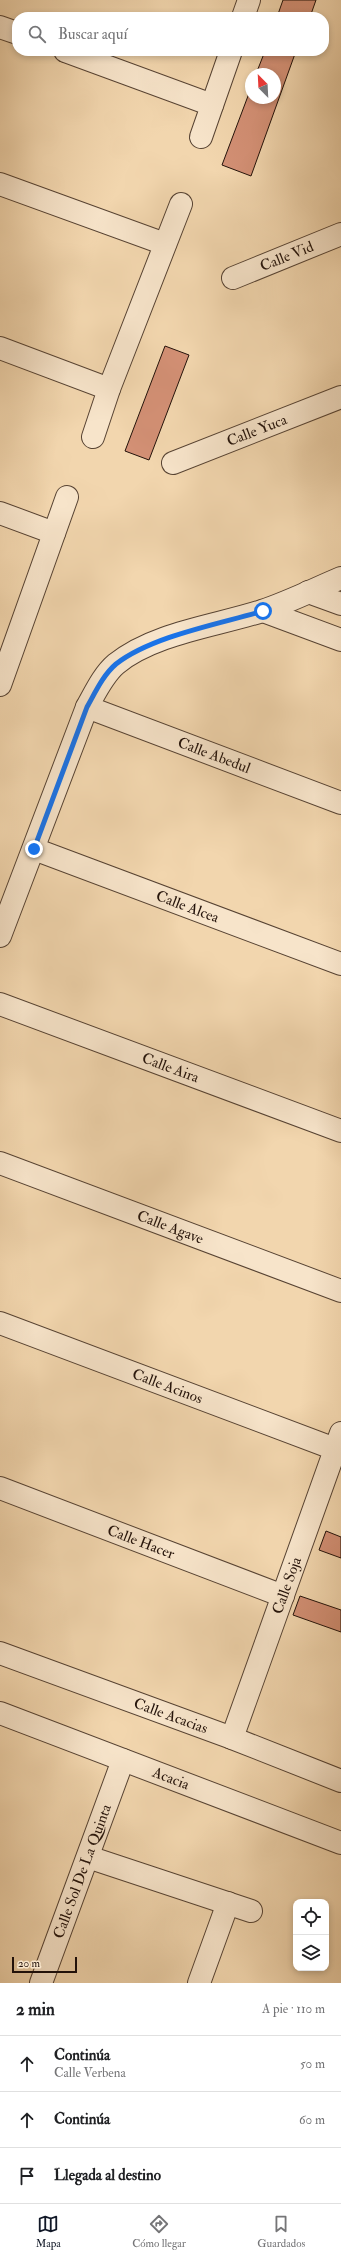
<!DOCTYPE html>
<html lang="es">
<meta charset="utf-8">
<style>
body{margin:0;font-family:"IM FELL Double Pica",serif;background:#f6f6f6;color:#202124}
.controls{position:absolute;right:12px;bottom:12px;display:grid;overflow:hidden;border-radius:8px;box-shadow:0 2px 6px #0003}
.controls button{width:36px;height:36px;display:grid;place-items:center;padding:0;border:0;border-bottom:1px solid #e0e0e0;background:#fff;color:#202124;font:20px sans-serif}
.compass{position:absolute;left:245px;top:68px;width:36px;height:36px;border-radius:50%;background:#fff;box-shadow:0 2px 6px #0003;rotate:336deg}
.scale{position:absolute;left:12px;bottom:10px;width:65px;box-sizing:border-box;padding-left:4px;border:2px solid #23120a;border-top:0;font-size:11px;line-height:14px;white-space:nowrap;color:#23120a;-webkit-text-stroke:3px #f7e4ca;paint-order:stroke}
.stop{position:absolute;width:12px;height:12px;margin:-9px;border:3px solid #1a73e8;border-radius:50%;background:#fff}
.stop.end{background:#1a73e8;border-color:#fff;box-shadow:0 1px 4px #0008}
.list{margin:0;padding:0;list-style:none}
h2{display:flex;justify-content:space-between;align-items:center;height:52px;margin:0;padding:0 16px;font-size:17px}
h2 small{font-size:13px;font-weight:400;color:#757577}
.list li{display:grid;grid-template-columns:26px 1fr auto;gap:12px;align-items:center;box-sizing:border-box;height:56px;padding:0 16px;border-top:1px solid #e0e0e0}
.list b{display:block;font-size:15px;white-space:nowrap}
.list p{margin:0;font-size:13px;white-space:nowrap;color:#757577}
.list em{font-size:13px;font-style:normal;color:#757577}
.icon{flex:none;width:22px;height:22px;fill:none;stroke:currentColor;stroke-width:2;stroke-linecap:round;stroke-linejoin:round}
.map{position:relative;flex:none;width:341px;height:1983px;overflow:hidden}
.search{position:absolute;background:#fff;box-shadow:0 2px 6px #0003;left:12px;right:12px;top:12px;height:44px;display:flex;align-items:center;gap:10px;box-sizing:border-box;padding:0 14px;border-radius:16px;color:#757577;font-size:15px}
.sheet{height:220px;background:#fff}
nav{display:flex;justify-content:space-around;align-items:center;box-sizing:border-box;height:56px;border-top:1px solid #e0e0e0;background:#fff;font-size:11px;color:#757577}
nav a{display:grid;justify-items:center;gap:2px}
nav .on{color:#111827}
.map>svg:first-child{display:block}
.building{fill:#d39075;stroke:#23120a}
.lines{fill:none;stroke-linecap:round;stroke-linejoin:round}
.minor-casing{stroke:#574333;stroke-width:24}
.minor{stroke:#f7e4ca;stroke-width:22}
.route{stroke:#1a73e8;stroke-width:5}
.labels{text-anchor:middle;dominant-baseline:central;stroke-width:4;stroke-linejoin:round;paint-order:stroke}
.street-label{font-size:15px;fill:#23120a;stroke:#f7e4ca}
</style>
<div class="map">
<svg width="341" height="1983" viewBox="0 0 341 1983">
<rect width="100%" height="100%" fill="#f2d6ae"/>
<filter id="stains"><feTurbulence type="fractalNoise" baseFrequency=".005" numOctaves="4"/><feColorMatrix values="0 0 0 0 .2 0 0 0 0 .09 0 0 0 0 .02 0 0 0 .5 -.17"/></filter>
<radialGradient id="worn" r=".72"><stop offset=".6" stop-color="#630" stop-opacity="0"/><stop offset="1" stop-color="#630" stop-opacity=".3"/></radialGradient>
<g class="building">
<polygon points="283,0 316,0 310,17 277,17"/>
<polygon points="265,51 296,51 251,176 222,165 251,88 251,98 275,98 275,74 256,74"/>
<polygon points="165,346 189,355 149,460 125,451"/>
<polygon points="326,1531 341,1537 341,1558 319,1550"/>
<polygon points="300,1596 341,1610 341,1632 293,1615"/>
</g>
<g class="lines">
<g class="minor-casing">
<g id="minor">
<polyline points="243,17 249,0"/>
<polyline points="0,27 17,33"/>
<polyline points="65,51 212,105"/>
<polyline points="201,137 231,51"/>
<polyline points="0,184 165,244"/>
<path id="s1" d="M233,278L341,234"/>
<polyline points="0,348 109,389"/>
<polyline points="93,437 109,389 181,204"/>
<path id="s2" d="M173,463L341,397"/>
<polyline points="0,513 54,533"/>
<polyline points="308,592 341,604"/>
<polyline points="263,611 341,640"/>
<polyline points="0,685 67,497"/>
<path id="s3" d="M87,707L341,803"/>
<path id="s4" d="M34,849L341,964"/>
<path d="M0,936L87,707C95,693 103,675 116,664C154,633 216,626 262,611C289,602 315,589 341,578"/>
<path id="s5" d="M0,1004L341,1131"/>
<path id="s6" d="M0,1163L341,1291"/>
<path id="s7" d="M0,1323L335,1449"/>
<path id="s8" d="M0,1488L283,1596"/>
<path id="s9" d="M0,1653L232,1738L341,1781"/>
<path id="s10" d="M0,1713L341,1843"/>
<path id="s11" d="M232,1738L341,1433"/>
<polyline points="88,1857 251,1911"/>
<path id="s12" d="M41,1983L123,1760"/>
<polyline points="199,1983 228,1903"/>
</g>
</g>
<use href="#minor" class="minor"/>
</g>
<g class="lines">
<path class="route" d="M34,849L87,707C95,693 103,675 116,664C152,636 219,624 263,611"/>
</g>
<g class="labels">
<g class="street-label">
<text stroke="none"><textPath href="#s1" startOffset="58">Calle Vid</textPath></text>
<text stroke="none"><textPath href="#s2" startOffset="90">Calle Yuca</textPath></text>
<text stroke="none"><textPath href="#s3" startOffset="136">Calle Abedul</textPath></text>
<text stroke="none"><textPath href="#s4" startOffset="164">Calle Alcea</textPath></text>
<text stroke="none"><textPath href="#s5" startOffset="182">Calle Aira</textPath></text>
<text stroke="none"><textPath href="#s6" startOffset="182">Calle Agave</textPath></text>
<text stroke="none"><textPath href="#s7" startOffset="179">Calle Acinos</textPath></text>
<text stroke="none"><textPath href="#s8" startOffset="151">Calle Hacer</textPath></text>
<text stroke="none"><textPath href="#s11" startOffset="162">Calle Soja</textPath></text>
<text stroke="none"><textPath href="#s9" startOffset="182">Calle Acacias</textPath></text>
<text stroke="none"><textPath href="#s10" startOffset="183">Acacia</textPath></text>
<text stroke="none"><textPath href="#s12" startOffset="119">Calle Sol De La Quinta</textPath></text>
</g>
</g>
<rect width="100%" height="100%" filter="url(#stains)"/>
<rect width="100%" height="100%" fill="url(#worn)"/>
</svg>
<div class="controls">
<button><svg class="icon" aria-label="locate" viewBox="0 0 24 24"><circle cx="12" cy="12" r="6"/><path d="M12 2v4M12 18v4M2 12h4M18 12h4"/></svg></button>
<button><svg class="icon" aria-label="layers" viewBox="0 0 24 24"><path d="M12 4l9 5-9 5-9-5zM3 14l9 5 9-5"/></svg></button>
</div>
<svg class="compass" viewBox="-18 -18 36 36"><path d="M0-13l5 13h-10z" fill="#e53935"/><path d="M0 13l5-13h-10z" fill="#757577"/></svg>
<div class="scale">20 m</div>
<div class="stop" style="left:263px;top:611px"></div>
<div class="stop end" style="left:34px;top:849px"></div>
<div class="search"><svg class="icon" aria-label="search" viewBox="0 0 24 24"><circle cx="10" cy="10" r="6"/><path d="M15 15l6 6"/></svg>Buscar aquí</div>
</div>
<section class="sheet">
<h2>2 min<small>A pie · 110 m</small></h2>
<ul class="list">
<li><svg class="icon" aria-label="ahead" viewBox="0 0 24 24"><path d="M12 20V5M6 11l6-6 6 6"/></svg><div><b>Continúa</b><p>Calle Verbena</p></div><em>50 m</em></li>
<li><svg class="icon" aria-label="ahead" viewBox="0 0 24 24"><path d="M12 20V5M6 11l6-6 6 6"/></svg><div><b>Continúa</b></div><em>60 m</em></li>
<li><svg class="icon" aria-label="arrive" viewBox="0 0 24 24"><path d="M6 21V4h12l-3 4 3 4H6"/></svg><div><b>Llegada al destino</b></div></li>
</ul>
</section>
<nav>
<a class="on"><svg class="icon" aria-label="map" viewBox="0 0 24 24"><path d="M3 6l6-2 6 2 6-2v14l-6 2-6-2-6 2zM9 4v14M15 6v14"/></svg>Mapa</a>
<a><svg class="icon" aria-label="directions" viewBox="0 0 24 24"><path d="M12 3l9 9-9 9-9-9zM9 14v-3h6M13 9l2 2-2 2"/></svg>Cómo llegar</a>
<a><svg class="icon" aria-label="saved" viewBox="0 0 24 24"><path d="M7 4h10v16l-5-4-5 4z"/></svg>Guardados</a>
</nav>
